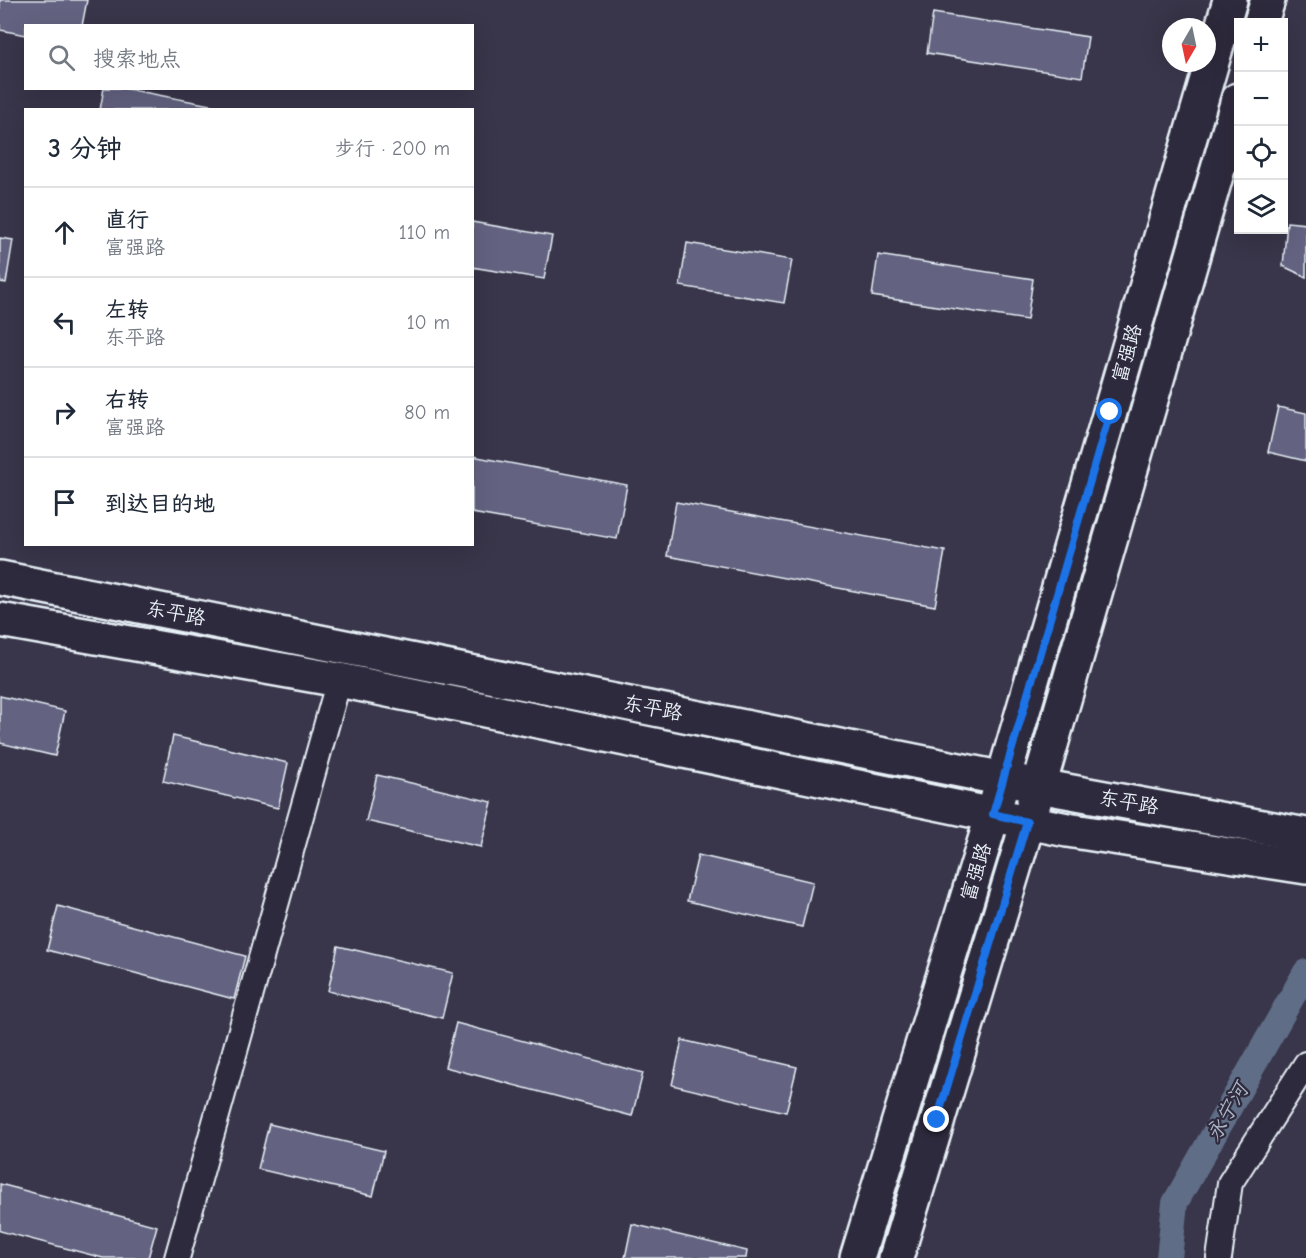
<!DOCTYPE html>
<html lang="zh">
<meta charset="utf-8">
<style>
body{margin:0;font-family:"Comic Neue","LXGW WenKai TC",sans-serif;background:#f6f6f7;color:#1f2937}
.controls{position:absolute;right:18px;top:18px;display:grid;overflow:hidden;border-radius:0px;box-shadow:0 6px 24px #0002}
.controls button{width:54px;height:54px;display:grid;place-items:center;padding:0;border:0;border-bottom:2px solid #e0e1e3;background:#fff;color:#1f2937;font:30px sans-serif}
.compass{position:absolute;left:1162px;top:18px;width:54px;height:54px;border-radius:50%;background:#fff;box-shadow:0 6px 24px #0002;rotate:189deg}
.stop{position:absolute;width:18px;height:18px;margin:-14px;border:4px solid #1a73e8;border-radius:50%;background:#fff}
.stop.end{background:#1a73e8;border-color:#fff;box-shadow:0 2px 6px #0008}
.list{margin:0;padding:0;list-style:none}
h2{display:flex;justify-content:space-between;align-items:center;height:78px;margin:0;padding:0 24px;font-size:26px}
h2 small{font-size:20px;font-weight:400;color:#747a83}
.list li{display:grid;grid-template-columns:39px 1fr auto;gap:18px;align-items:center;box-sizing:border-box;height:90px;padding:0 24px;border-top:2px solid #e0e1e3}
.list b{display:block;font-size:22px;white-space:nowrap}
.list p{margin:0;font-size:20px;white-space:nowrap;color:#747a83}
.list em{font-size:20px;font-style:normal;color:#747a83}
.icon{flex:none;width:33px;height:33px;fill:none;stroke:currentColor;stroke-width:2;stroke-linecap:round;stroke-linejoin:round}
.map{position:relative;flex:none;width:1306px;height:1258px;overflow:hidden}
.search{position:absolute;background:#fff;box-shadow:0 6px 24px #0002;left:24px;top:24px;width:450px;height:66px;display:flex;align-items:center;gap:15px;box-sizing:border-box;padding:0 21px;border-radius:0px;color:#747a83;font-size:22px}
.panel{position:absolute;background:#fff;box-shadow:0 6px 24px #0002;left:24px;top:108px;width:450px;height:438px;border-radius:0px}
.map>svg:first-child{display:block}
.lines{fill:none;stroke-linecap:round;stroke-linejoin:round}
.canal{stroke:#5f6d86;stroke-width:26}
.building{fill:#636280;stroke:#e8f1f8;stroke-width:1.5}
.street-casing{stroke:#e8f1f8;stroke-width:28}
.secondary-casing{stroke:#e8f1f8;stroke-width:38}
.street{stroke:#2f2a3d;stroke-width:24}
.secondary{stroke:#2f2a3d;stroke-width:33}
.route{stroke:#1a73e8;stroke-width:8}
.labels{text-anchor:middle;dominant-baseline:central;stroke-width:4.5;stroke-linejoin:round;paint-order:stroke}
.street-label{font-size:20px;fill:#e8f1f8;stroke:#2f2a3d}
.water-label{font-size:21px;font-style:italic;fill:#aab6c5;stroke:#2f2a3d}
</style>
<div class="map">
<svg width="1306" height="1258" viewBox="0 0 1306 1258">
<rect width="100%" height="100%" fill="#39354a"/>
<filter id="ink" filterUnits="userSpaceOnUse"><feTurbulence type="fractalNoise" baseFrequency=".0167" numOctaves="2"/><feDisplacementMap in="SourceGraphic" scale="12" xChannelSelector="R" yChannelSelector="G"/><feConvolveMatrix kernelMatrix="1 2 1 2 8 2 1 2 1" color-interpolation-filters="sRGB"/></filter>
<g filter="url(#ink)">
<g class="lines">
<polyline class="canal" points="1169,1258 1175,1203 1306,972"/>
</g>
<g class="building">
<polygon points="0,0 87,0 82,26 26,26 26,35 0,30"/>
<polygon points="933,13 1088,37 1082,77 927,53"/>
<polygon points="104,88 122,88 236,110 100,110"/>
<polygon points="472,222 552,236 544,279 472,267"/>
<polygon points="1287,222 1306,224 1306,277 1283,266"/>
<polygon points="0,238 13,240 6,283 0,282"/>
<polygon points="687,243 792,260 784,303 680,286"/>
<polygon points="878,255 1033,279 1027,320 872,296"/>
<polygon points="1278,407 1306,413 1306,461 1268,452"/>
<polygon points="472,456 627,485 617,539 472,513"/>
<polygon points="676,502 945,551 935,606 667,556"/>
<polygon points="0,696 65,711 55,756 0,743"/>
<polygon points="173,736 288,763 278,808 163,781"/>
<polygon points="377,775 492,802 481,847 366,821"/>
<polygon points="698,855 813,882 802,927 687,901"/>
<polygon points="58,906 245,956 234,999 47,950"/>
<polygon points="338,946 453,973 442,1018 328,991"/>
<polygon points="456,1023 643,1073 632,1116 445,1067"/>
<polygon points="682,1040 797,1067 786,1112 672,1085"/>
<polygon points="269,1124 384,1151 373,1196 258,1169"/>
<polygon points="0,1184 157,1226 148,1258 103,1258 0,1231"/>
<polygon points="632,1224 747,1251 746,1258 625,1258"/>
</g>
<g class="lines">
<g class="street-casing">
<g id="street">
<polyline points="177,1258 339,680"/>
<polyline points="1219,1258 1230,1183 1306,1064"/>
</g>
</g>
<g class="secondary-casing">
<g id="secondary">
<polyline points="1261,22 1268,0"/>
<polyline points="0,578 1039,786 1306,835"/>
<polyline points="0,620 339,680 1067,830 1306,867"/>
<polyline points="857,1258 993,814 1230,0"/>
<polyline points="896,1258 1039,786 1238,100"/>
</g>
</g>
<use href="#street" class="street"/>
<use href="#secondary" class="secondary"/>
</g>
</g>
<g class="lines" filter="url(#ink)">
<polyline class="route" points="937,1120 1027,822 993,814 1110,412"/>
</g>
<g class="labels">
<g class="street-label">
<text transform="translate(1127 353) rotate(-74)">富强路</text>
<text transform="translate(176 613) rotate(11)">东平路</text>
<text transform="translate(653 708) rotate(11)">东平路</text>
<text transform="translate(1129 802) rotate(10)">东平路</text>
<text transform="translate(976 872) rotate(-73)">富强路</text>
</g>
<g class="water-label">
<text transform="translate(1227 1112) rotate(-60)">永宁河</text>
</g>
</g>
</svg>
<div class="controls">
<button>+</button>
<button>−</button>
<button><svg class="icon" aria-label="locate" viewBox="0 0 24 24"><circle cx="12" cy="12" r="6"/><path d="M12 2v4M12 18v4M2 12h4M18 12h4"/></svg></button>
<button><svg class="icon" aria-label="layers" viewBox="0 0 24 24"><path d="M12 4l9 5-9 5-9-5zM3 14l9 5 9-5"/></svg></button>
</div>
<svg class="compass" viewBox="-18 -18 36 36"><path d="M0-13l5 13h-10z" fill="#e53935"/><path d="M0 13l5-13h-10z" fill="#747a83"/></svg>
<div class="stop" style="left:1110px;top:412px"></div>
<div class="stop end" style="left:937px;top:1120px"></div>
<div class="search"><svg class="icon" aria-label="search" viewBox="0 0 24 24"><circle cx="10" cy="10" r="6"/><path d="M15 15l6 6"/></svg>搜索地点</div>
<section class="panel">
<h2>3 分钟<small>步行 · 200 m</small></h2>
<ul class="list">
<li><svg class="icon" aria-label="ahead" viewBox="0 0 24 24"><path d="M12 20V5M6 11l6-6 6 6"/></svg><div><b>直行</b><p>富强路</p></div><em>110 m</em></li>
<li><svg class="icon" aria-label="left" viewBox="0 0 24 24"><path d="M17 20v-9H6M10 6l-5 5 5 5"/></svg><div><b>左转</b><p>东平路</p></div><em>10 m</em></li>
<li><svg class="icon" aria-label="right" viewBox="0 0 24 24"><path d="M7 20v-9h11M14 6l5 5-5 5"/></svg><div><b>右转</b><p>富强路</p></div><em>80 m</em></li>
<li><svg class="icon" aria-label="arrive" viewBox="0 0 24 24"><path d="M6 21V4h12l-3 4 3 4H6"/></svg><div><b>到达目的地</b></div></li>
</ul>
</section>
</div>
